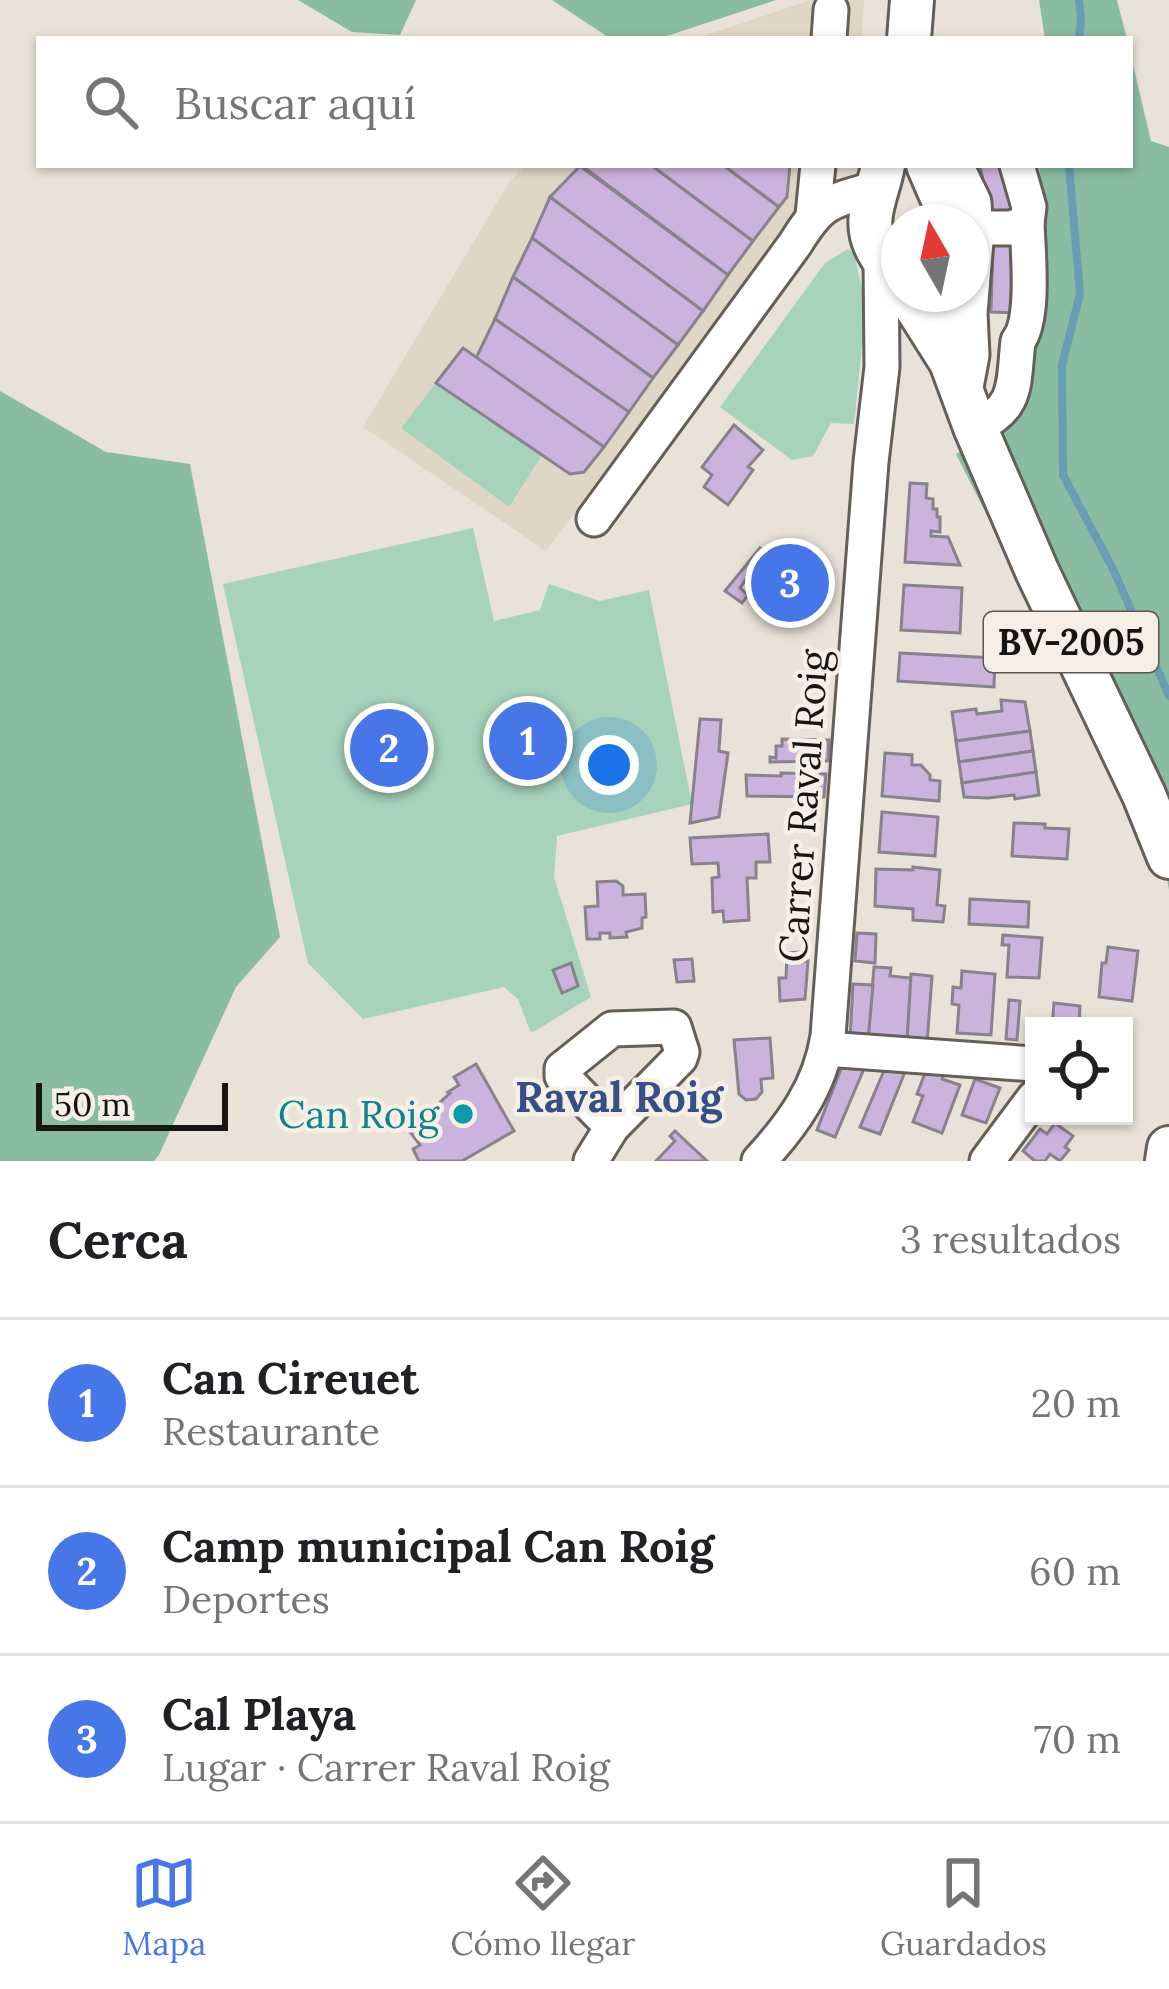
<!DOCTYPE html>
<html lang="es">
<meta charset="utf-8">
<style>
body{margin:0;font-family:Lora,serif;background:#f6f6f6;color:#202124}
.controls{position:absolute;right:36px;bottom:36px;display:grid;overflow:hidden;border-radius:0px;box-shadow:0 3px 9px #0004}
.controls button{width:108px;height:108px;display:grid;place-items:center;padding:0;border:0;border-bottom:3px solid #e0e0e0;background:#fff;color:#202124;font:60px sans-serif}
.compass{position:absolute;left:881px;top:204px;width:108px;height:108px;border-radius:50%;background:#fff;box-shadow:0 3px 9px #0004;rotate:351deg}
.scale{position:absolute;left:36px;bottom:30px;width:192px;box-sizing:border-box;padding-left:12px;border:6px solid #171512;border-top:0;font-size:33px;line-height:42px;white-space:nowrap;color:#171512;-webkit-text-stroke:9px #f5efe5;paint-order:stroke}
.you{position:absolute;left:609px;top:765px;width:42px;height:42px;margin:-30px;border:9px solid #fff;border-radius:50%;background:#1a73e8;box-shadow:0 0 0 18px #1a73e833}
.badge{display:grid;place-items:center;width:78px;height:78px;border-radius:50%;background:#4776e8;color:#fff;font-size:39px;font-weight:700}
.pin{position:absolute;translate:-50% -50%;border:6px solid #fff;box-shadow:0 3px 12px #0006}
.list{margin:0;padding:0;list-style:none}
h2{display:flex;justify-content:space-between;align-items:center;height:156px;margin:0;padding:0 48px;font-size:51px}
h2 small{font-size:39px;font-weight:400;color:#757577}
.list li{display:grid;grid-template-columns:78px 1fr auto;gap:36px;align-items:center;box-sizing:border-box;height:168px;padding:0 48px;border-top:3px solid #e0e0e0}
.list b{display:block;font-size:45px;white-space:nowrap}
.list p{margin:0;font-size:39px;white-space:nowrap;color:#757577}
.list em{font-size:39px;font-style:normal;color:#757577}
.icon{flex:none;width:66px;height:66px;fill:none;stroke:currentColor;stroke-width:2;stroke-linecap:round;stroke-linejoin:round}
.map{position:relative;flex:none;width:1169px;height:1161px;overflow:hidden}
.search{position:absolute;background:#fff;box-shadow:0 3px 9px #0004;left:36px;right:36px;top:36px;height:132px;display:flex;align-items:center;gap:30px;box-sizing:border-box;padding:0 42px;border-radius:0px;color:#757577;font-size:45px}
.sheet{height:660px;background:#fff}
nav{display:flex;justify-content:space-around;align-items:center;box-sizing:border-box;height:168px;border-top:3px solid #e0e0e0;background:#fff;font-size:33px;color:#757577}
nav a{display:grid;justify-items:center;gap:6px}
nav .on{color:#4776e8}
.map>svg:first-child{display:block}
.built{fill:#dfd6c5}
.green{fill:#a7d3bb}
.forest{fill:#89bca1}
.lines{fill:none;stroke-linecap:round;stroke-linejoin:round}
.stream{stroke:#699db5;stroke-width:8}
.building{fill:#ccb3de;stroke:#87828b;stroke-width:3}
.minor-casing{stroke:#645f57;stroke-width:39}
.major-casing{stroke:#645f57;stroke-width:48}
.minor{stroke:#fff;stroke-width:33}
.major{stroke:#fff;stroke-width:42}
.culture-dot{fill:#0f9aa8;stroke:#f5efe5;stroke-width:4.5}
.labels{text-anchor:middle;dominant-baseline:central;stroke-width:9;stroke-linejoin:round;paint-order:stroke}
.shield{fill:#f5efe5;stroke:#5a5651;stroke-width:3}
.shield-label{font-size:36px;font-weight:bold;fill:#171512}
.street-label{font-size:39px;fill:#171512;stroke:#f5efe5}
.culture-label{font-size:39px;fill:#0d838f;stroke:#f5efe5;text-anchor:end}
.neighbourhood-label{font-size:42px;font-weight:bold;fill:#364f88;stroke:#f5efe5}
</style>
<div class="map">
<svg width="1169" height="1161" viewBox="0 0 1169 1161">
<rect width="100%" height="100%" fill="#e8e2d8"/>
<g class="built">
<polygon points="811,0 864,0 862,39 695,39"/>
<polygon points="526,165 842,165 546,551 363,427 510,181"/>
</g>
<g class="green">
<polygon points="848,249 854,253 866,307 854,424 831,423 813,456 792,460 720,407 825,263"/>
<polygon points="436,383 542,455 509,507 401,428"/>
<polygon points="473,528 494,621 540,610 549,584 600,601 649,590 692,804 557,836 554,877 591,997 533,1032 530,1031 518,999 504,987 363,1019 308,963 223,584"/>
</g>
<g class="forest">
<polygon points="298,0 416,0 400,35 352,32"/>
<polygon points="552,0 776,0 658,39 611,39"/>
<polygon points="1039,0 1117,0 1127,39 1045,39"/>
<polygon points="1130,52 1151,141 1169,147 1169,890 1163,856 1133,805 956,454 1018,417 1038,326 1046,248 1039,165 1130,165"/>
<polygon points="0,391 106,452 190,464 280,937 236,987 159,1155 154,1161 0,1161"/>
</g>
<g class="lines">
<g class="stream">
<polyline points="1079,0 1081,20 1079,39"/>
<polyline points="1069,165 1080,294 1062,365 1063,475 1113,569 1169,696"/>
</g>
</g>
<g class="building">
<polygon points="581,165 651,165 753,241 728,275"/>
<polygon points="651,165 723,165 779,207 753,241"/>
<polygon points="723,165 790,165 787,197 779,207"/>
<polygon points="980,165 1013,165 1021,209 990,215"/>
<polygon points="580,166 728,275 703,311 550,197"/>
<polygon points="550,197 703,311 678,345 532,238"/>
<polygon points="532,238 678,345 653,378 513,277"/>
<polygon points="993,243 1019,243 1017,313 991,312"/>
<polygon points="513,277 653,378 629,412 495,319"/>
<polygon points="495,319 629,412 604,447 476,358"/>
<polygon points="463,348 604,447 584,472 570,474 436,383"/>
<polygon points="734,425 763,450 748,467 753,470 728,505 704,487 712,475 702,467"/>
<polygon points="910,483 927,484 926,498 933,499 933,509 937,509 937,517 940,517 940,532 931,531 931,536 948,537 960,565 905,562"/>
<polygon points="760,548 772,556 755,584 747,578 740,588 748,595 742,603 725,591"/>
<polygon points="779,554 820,577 810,598 791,589 786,597 780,594 773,607 755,598"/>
<polygon points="904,585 962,588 960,633 901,630"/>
<polygon points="900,653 995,658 994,687 898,681"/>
<polygon points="1001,700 1025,702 1030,731 956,741 952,712 976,709 977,714 1002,711"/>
<polygon points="700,719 721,720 719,751 728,753 719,817 690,823"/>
<polygon points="1030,731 1033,751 959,762 956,741"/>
<polygon points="782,739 829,740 828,761 770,762 770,757 776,758 776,746 782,746"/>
<polygon points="1033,751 1036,772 962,783 959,762"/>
<polygon points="885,753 912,755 912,765 921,765 930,775 930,780 940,781 939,801 882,796"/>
<polygon points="1036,772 1039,795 1015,799 1014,795 988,798 964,797 962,783"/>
<polygon points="781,773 826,774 824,797 747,796 746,775 781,776"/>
<polygon points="882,812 938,817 935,856 879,852"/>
<polygon points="1014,823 1045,824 1045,828 1069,829 1067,859 1012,856"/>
<polygon points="768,834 770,862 756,862 756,878 747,878 749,920 724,922 723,911 713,912 712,878 719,877 718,863 692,864 690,838"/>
<polygon points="913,867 940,870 937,905 945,906 943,922 913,920 913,909 875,906 876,869 913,870"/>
<polygon points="616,881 623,886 623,895 645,894 646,917 642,918 642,928 626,932 627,937 610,938 610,933 600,933 600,939 587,939 585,907 598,906 597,882"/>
<polygon points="970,899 1029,902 1028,927 969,924"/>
<polygon points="857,933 876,934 875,963 855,961"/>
<polygon points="1003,935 1042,938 1039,978 1007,977 1009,945 1002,945"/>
<polygon points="1108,947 1138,951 1132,1001 1099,997 1102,963 1106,963"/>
<polygon points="799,952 801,962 808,961 805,999 780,1001 779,978 786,978 787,953"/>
<polygon points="692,959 694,981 677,982 674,960"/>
<polygon points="571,963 578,986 562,993 553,970"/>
<polygon points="874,967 891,968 890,976 911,978 907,1043 868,1040"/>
<polygon points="962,971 995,974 991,1035 957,1033 959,1005 952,1004 953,987 961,988"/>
<polygon points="911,974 932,976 927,1044 907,1043"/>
<polygon points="853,984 873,985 868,1040 850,1039"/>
<polygon points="1009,1000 1020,1001 1017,1040 1006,1039"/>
<polygon points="1054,1003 1080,1006 1079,1026 1052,1026"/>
<polygon points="770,1038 773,1078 761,1079 762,1092 756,1099 746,1100 739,1094 734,1040"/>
<polygon points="476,1064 514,1131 462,1161 419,1161 413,1149 420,1145 404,1124 437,1105 450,1093 448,1092 459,1085 454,1077"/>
<polygon points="843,1064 866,1064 835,1137 817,1130"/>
<polygon points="886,1066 907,1067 880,1134 860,1127"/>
<polygon points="927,1068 946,1069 942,1079 960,1085 942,1133 913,1122 923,1096 917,1094"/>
<polygon points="975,1079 1000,1088 986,1123 962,1115"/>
<polygon points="1055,1123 1073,1136 1065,1147 1069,1150 1060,1161 1050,1154 1045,1161 1035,1161 1023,1151 1040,1129 1047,1134"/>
<polygon points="675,1131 707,1161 656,1161 675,1141 670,1136"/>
</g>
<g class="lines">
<g class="minor-casing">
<g id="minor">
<polyline points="829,39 831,10"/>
<polyline points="956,165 974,202 976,241 970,313 972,355 964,398"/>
<polyline points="813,215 818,165"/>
<polyline points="976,228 1010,228 1027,223 1029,207 1017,165"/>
<path d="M975,427C1019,408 1013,384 1018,341C1035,320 1028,252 1027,223"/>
<path d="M594,519L795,244C821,202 828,202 874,189"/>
<polyline points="826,1049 1034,1064"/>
<polyline points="591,1161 612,1127 680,1058 682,1052 674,1027 612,1029 562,1069 562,1076 612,1127"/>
<path d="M759,1161C793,1124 820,1087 828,1036L871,462L882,367L881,258"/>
<polyline points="987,1161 1034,1098"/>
</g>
</g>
<g class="major-casing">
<g id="major">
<polyline points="909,39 912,0"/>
<path d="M883,165C878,196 859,221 880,254C885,263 893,269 899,278"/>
<polyline points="928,165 944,202 947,222"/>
<polyline points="908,294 951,362 975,427 1037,571 1144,795 1169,857"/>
<polyline points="947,294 951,361"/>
<polyline points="1167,1161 1169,1148"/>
</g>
</g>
<use href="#minor" class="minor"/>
<use href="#major" class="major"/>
</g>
<circle class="culture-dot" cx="463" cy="1114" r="12"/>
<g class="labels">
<rect class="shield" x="984" y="612" width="174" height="60" rx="9"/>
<g class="shield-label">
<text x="1071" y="642">BV-2005</text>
</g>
<g class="street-label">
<text transform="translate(803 806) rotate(-86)">Carrer Raval Roig</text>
</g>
<g class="culture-label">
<text x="439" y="1114">Can Roig</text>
</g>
<g class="neighbourhood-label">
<text x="619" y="1097">Raval Roig</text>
</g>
</g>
</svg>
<div class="controls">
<button><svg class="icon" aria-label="locate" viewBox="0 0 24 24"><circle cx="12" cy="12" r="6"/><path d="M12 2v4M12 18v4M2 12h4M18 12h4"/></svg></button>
</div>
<svg class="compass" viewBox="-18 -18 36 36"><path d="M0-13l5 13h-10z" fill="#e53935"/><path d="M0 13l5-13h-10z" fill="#757577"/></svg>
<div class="scale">50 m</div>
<div class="you"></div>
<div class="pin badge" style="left:528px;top:741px">1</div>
<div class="pin badge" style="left:389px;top:748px">2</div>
<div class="pin badge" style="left:790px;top:583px">3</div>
<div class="search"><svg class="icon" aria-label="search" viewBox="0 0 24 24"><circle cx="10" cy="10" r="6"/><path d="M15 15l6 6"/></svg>Buscar aquí</div>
</div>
<section class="sheet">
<h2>Cerca<small>3 resultados</small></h2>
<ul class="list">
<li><span class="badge">1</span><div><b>Can Cireuet</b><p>Restaurante</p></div><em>20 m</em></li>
<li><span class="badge">2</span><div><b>Camp municipal Can Roig</b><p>Deportes</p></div><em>60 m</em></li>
<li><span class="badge">3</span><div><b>Cal Playa</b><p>Lugar · Carrer Raval Roig</p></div><em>70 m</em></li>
</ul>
</section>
<nav>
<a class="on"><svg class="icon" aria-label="map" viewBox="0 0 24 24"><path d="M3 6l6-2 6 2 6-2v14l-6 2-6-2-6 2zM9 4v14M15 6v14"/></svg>Mapa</a>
<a><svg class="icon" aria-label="directions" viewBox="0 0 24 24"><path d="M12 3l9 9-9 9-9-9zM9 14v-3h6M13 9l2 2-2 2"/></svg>Cómo llegar</a>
<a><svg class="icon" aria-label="saved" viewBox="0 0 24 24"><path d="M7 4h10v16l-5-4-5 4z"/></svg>Guardados</a>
</nav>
